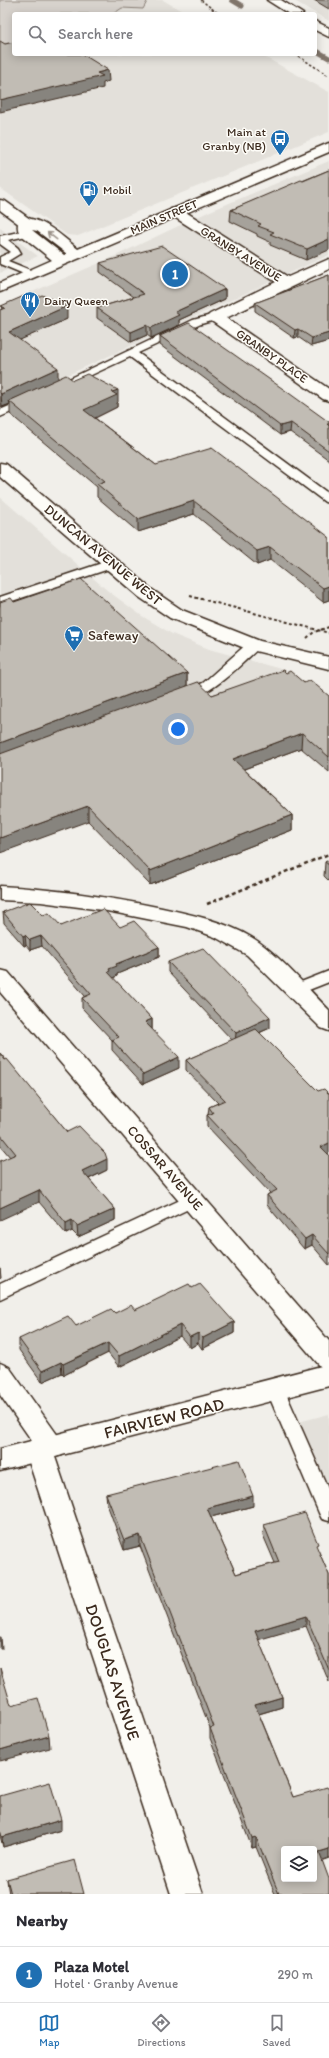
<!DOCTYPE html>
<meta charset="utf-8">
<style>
body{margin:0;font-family:Itim,sans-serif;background:#f7f7f7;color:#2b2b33}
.controls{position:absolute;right:12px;bottom:12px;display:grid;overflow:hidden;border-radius:4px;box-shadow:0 2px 10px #0003}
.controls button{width:36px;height:36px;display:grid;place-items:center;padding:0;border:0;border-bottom:1px solid #e1e1e2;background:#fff;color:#2b2b33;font:20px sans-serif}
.you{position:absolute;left:178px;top:729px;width:14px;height:14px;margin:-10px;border:3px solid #fff;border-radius:50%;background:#1a73e8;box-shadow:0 0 0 6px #1a73e833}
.badge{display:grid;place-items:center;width:26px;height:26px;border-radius:50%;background:#1f6fb2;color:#fff;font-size:13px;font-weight:700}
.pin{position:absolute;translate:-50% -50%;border:2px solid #fff;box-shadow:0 1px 4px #0006}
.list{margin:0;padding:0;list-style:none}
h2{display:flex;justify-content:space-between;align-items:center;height:52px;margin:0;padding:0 16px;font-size:17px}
h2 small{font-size:13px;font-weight:400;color:#7c7c81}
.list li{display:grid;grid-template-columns:26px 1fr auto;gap:12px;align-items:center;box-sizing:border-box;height:56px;padding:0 16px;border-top:1px solid #e1e1e2}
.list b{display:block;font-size:15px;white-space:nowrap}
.list p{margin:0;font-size:13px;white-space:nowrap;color:#7c7c81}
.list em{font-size:13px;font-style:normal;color:#7c7c81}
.icon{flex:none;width:22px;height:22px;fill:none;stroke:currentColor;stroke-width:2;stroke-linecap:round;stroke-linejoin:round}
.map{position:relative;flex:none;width:329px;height:1894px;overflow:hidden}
.search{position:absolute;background:#fff;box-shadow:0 2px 10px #0003;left:12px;right:12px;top:12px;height:44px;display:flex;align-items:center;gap:10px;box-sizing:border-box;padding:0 14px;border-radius:4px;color:#7c7c81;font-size:15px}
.sheet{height:108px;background:#fff}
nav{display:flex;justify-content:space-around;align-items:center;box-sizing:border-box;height:56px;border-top:1px solid #e1e1e2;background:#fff;font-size:11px;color:#7c7c81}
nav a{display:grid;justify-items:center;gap:2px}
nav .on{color:#1f6fb2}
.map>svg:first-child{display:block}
.built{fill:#e3e0da}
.green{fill:#d7d2cc;stroke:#897e75}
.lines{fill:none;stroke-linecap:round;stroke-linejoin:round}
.stream{stroke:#80746b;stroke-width:5}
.lane-casing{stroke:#3b2a1e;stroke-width:3}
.street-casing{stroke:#3b2a1e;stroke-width:3}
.secondary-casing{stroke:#3b2a1e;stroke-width:3}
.path-far2{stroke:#3b2a1e;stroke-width:1.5;stroke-dasharray:2.5 2;stroke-linecap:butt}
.path-far1{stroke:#3b2a1e;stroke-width:2;stroke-dasharray:3 2.5;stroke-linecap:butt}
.path{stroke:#3b2a1e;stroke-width:2.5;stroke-dasharray:4 3;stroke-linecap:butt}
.lane{fill:#fdfcf7;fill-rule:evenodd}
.street{fill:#fdfcf7;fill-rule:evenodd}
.secondary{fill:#fdfcf7;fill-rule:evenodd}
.wall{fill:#a6a29b;stroke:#3b2a1e}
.shaded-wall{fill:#87847e;stroke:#3b2a1e}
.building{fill:#c1bcb4;stroke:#3b2a1e;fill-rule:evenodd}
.oneway{stroke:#9c938a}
.labels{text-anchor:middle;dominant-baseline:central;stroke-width:3;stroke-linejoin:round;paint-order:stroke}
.far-poi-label{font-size:12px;fill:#3b2a1e;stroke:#fdfcf7;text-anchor:start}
.far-street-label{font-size:12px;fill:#3b2a1e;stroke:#fdfcf7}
.street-label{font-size:14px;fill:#3b2a1e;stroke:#fdfcf7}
.poi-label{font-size:14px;fill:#3b2a1e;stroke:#fdfcf7;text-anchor:start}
.near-street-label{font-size:17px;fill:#3b2a1e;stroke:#fdfcf7}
</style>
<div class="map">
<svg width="329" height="1894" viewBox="0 0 329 1894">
<rect width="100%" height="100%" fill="#f1efea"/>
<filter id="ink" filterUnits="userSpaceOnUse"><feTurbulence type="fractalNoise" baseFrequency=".025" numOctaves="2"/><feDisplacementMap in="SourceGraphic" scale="8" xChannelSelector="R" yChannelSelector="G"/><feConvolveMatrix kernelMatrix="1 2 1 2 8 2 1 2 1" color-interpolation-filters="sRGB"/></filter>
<g filter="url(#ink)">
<g class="built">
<polygon points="0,0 163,0 187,14 14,14 14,54 259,54 329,92 329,132 78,236 67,235 0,188"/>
<polygon points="293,0 329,0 329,21"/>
<polygon points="329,161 329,255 0,406 0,306 111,258 208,212"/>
<polygon points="0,228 38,256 0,273"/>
<polygon points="0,497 108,591 142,616 172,634 209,649 288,671 0,776"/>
<polygon points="329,1414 329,1502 295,1423"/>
</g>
<polygon class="green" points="0,0 148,0 143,9 122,8 113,14 14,14 14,42 0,45"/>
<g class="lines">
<g class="stream">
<polyline points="232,0 242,6"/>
<polyline points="315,50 329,58"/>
</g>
<g class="lane-casing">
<g id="lane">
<polygon points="28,230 31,231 31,235 8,240 18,248 21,253 8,261 35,272 36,274 31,277 0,264 0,257 11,252 0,244 0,236"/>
<polygon points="215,314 219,315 220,317 219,319 201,324 138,353 329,494 329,503 325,502 130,357 59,390 51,390 50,388 193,320"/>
<polygon points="28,398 33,401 32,403 0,417 0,410"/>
<polygon points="111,560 115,561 117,564 115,567 0,605 0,597"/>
<path d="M254,641L259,642L260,645L259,648C242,663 204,704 180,698L178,695L180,692L203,683L249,642Z"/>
<polygon points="329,971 329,982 296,995 291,994 288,990 291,986"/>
<polygon points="193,1194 199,1196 201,1200 199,1204 0,1299 0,1284"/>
<polygon points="275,1382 281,1384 284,1389 329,1491 329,1521 322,1519 319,1513 266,1389 269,1384"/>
</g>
</g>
<g class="street-casing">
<g id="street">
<polygon points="0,200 5,201 30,219 32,222 30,225 20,225 0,210"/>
<polygon points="176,208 181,209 288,277 329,259 329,269 226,318 329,389 329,401 323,399 210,320 207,317 210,314 276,282 171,215 169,212 171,209"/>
<path d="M0,886C55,889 109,897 162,908C193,915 224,921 251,937C277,952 307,988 329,1010V1031L321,1028L247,955L215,937L187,927L102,910L41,902L0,900Z"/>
<polygon points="0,970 8,972 329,1341 329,1369 320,1366 0,992"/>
<polygon points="0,1363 9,1367 66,1447 62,1455 55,1457 203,1894 171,1894 25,1450 29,1442 32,1441 0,1395"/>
</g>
</g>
<g class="secondary-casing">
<g id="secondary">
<polygon points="267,0 281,0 303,14 289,14"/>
<polygon points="315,21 329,28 329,37 315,30"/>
<path d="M329,143V152L0,292V283L52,260L20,234C17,230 17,223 20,219C39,214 64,238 78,249ZM32,230L37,231L67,254L64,255Z"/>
<polygon points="0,463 6,464 151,589 182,610 260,641 329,657 329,669 247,649 170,618 139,597 0,477"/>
<polygon points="329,1364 329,1386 0,1471 0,1449"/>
</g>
</g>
<g class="path-far2">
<polyline points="201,0 219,14"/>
<polyline points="295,54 329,76"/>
</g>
<g class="path-far1">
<polyline points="190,596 329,633"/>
<polyline points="307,638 314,632 329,627"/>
</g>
<polyline class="path" points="207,904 329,854"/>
<use href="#lane" class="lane"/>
<use href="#street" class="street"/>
<use href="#secondary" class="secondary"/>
</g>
<g class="wall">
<polygon points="314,0 329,0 329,9"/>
<polygon points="329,170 306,260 270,245 270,242 257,236 257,234 230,221 231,210"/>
<polygon points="100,263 225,289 225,299 179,320 179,325 151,338 147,335 131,342 97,318 97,308 134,297 100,272"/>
<polygon points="329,275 329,341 311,346 298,337 294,338 255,311 255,303"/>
<polygon points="1,306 67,319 19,340 58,379 73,380 118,402 117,403 117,407 95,418 156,465 329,537 329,600 323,602 270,560 257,565 194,514 138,532 97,497 97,487 10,414 10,404 2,407 0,406 0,310 2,309"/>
<polygon points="160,336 329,422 329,460 290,432 280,435 160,345"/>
<polygon points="14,602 187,673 187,686 212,695 286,673 329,696 329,772 301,748 244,769 292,815 292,830 150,885 88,821"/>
<polygon points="329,860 329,881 324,876 325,862"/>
<polygon points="3,912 43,915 61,926 120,927 159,947 159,957 117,974 117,976 113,978 152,1019 152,1029 179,1068 143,1084 112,1050 112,1040 82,1008 82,998 85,996 42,946 30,950 26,945 24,946 4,923"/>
<polygon points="168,962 270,1028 259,1033 329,1155 329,1265 312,1245 304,1249 267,1205 267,1195 270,1193 207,1126 207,1115 208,1115 209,1107 218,1103 186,1070 186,1060 232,1040 168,972"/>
<polygon points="0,1053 67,1132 107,1170 89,1179 115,1209 115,1220 78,1237 72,1231 66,1234 39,1202 10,1157 0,1145"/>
<polygon points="192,1288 234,1322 234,1333 202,1349 198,1343 190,1348 180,1336 119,1367 108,1353 64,1375 62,1373 42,1382 19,1350 19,1339 76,1326 115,1313 135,1310"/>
<polygon points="106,1494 253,1506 211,1517 236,1574 275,1563 263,1535 264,1525 318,1550 329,1575 329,1682 306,1626 258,1639 282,1697 282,1707 259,1714 293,1797 329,1790 329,1858 322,1860 329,1894 275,1894 256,1847 252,1848 210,1738 210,1728 140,1546 124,1550 107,1504"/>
<polygon points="0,1796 61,1830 3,1847 0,1836"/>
<polygon points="7,1879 84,1894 9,1894 8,1888"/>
</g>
<g class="shaded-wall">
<polygon points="108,70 109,81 103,83 103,88 0,112 0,100"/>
<polygon points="329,239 329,250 306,260 307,249"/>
<polygon points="225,289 225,299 179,320 179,325 151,338 151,328 175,312"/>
<polygon points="67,306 67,319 9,345 9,332"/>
<polygon points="147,325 147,335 131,342 131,332"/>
<polygon points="298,329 298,337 294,338 295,330"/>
<polygon points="329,333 329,341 311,346 312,338"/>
<polygon points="58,368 58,381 9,401 10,404 2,407 1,394"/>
<polygon points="118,390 118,402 117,403 117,407 85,423 84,410 112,392"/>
<polygon points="291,423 290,432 280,435 280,426"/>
<polygon points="194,501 194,514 138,532 138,519"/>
<polygon points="270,547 270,560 257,565 257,551"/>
<polygon points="329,586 329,600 323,602 323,588"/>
<polygon points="187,673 187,687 0,757 0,743"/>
<polygon points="302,733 301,748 233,773 233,759"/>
<polygon points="88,806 88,821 0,853 0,838"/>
<polygon points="292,815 292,830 150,885 150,871"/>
<polygon points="25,935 26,945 24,946 23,936"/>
<polygon points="41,936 42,946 30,950 30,940"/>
<polygon points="159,947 159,957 117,974 117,976 110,979 108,972 109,969 116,964"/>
<polygon points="270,1017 270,1028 235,1043 236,1033"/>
<polygon points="152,1019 152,1029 145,1022"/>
<polygon points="179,1057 179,1068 143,1084 143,1074"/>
<polygon points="329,1143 329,1153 320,1157 321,1147"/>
<polygon points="107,1159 107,1170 82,1182 82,1171"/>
<polygon points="39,1190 39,1202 0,1220 0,1208"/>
<polygon points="115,1209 115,1220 78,1237 77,1226"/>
<polygon points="72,1220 72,1231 66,1234 66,1223"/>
<polygon points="312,1235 312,1245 304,1249 305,1239"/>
<polygon points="0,1268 1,1278 0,1279"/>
<polygon points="234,1322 234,1333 202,1349 203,1338"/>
<polygon points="180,1325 180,1336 119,1367 119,1356"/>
<polygon points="198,1333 198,1343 190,1348 190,1337"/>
<polygon points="108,1343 108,1353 64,1375 63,1364"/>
<polygon points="61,1362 62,1373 42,1382 42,1371"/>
<polygon points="253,1496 253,1506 207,1518 207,1508"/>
<polygon points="140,1535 140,1546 124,1550 124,1540"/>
<polygon points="306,1616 306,1626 254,1641 255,1631"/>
<polygon points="0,1637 1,1637 2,1649 0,1649"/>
<polygon points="282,1697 282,1707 255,1715 255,1705"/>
<polygon points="49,1736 50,1748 0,1761 0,1750"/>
<polygon points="61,1820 61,1830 3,1847 2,1837"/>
<polygon points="256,1837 256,1847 252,1848 252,1838"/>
<polygon points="329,1849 329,1858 318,1862 319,1852"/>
</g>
<g class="building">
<polygon points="0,41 5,44 14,42 14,54 82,54 108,70 97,73 103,76 0,100"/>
<polygon points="329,170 329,239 307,249 270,234 274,232 258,226 261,224 231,210 301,180 303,181"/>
<polygon points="162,246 225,289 175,312 179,315 151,328 147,325 131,332 97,308 144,294 100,263"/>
<polygon points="329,275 329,333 312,338 298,329 295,330 255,303"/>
<polygon points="31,293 38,297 42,295 67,306 9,332 58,368 1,394 0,393 0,310 5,308 1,306"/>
<polygon points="189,323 286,391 329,422 329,424 327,424 329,426 329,451 291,423 280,426 160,336"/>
<polygon points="87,374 118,390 112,392 117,395 84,410 156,465 212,448 329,537 329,586 323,588 270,547 257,551 194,501 138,519 97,484 105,481 9,401 66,375 73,380"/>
<polygon points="81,579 187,673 0,743 0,602 11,598 14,602"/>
<polygon points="283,670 286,673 290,671 304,683 310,680 329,696 329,757 302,733 233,759 292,815 150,871 88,806 0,838 0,754 198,682 212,695"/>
<polygon points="329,860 329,865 325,862"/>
<polygon points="30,902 43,915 49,913 61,926 103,909 120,927 134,921 159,947 116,964 117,966 109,969 110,971 108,972 152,1019 145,1022 179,1057 143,1074 112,1040 119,1037 82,998 91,994 41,936 30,940 25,935 23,936 3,912"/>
<polygon points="203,948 270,1017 236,1033 168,962"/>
<polygon points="256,1029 318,1091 324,1089 329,1094 329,1143 321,1147 329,1155 329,1254 312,1235 305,1239 267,1195 277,1190 207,1115 213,1113 209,1107 225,1100 186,1060"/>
<polygon points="0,1053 5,1060 7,1059 67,1132 79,1126 105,1153 107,1159 82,1171 115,1209 77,1226 72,1220 66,1223 39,1190 0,1208 0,1161 16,1154 0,1134"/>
<polygon points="189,1284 192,1288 200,1284 234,1322 203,1338 198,1333 190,1337 180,1325 119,1356 108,1343 63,1364 61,1362 42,1371 19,1339 68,1316 76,1326 111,1309 115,1313 131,1305 135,1310"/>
<path d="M239,1460L253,1496L207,1508L236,1574L279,1562L264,1525L305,1513L318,1544L316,1545L329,1575V1670L306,1616L255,1631L282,1697L255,1705L293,1797L327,1787L329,1790V1849L319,1852L329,1879V1894H279L256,1837L252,1838L210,1728L214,1727L140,1535L124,1540L106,1494ZM284,1849H314V1879H284Z"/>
<polygon points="0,1668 11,1705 38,1698 49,1736 0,1750"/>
<polygon points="50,1782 61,1820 2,1837 0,1830 0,1796"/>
<polygon points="75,1860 84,1894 11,1894 7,1879"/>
</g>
<defs><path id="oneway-shaft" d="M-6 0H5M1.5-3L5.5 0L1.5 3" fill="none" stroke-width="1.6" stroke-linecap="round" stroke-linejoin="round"/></defs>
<use class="oneway" href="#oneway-shaft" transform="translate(52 236) rotate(-142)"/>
</g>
<defs>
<g id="bus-pin" transform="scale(1)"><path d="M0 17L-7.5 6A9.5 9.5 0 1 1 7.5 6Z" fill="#1f6fb2" stroke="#fdfcf7"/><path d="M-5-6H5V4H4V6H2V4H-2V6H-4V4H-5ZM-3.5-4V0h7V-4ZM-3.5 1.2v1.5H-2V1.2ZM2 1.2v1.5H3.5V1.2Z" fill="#fff"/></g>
<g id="fuel-pin" transform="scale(1)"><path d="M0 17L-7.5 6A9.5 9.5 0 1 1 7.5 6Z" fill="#1f6fb2" stroke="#fdfcf7"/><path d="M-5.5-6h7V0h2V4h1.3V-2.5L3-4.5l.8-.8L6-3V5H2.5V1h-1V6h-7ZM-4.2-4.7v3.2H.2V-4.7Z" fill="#fff"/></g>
<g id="restaurant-pin" transform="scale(1)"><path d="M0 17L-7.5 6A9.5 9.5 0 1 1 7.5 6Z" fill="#1f6fb2" stroke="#fdfcf7"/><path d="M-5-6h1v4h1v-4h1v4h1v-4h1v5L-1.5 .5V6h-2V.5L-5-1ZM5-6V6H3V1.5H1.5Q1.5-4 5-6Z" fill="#fff"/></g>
<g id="supermarket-pin" transform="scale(1)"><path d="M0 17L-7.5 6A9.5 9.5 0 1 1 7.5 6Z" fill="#1f6fb2" stroke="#fdfcf7"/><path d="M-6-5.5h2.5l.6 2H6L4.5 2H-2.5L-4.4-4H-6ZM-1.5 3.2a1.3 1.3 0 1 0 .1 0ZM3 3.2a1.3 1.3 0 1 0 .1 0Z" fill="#fff"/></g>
</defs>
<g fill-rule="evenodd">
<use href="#bus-pin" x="280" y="139"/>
<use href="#fuel-pin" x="89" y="190"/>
<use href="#restaurant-pin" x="30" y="301"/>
<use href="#supermarket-pin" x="74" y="635"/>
</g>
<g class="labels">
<g class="far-poi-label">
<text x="266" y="132" text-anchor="end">Main at<tspan x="266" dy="14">Granby (NB)</tspan></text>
<text x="103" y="190">Mobil</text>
<text x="44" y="301">Dairy Queen</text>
</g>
<g class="far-street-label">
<text transform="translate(164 217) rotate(-23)">MAIN STREET</text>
<text transform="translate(241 254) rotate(32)">GRANBY AVENUE</text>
<text transform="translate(272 356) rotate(35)">GRANBY PLACE</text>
</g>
<g class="street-label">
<text transform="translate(103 555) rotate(40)">DUNCAN AVENUE WEST</text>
<text transform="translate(165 1168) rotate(49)">COSSAR AVENUE</text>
</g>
<g class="poi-label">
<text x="88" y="635">Safeway</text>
</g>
<g class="near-street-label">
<text transform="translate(164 1418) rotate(-14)">FAIRVIEW ROAD</text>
<text transform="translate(113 1672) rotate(72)">DOUGLAS AVENUE</text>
</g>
</g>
</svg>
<div class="controls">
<button><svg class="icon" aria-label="layers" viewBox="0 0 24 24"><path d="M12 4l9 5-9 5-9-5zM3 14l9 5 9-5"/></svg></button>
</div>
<div class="you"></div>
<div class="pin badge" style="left:175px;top:274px">1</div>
<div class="search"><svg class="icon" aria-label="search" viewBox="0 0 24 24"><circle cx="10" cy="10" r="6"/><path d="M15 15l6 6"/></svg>Search here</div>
</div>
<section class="sheet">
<h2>Nearby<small></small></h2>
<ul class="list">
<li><span class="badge">1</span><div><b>Plaza Motel</b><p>Hotel · Granby Avenue</p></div><em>290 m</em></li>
</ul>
</section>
<nav>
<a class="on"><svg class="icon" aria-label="map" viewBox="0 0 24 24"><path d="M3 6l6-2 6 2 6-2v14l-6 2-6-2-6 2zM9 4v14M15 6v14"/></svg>Map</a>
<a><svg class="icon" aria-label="directions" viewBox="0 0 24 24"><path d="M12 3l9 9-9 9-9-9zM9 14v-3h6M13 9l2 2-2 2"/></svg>Directions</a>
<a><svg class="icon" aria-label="saved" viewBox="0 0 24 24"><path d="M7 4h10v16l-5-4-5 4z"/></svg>Saved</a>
</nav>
